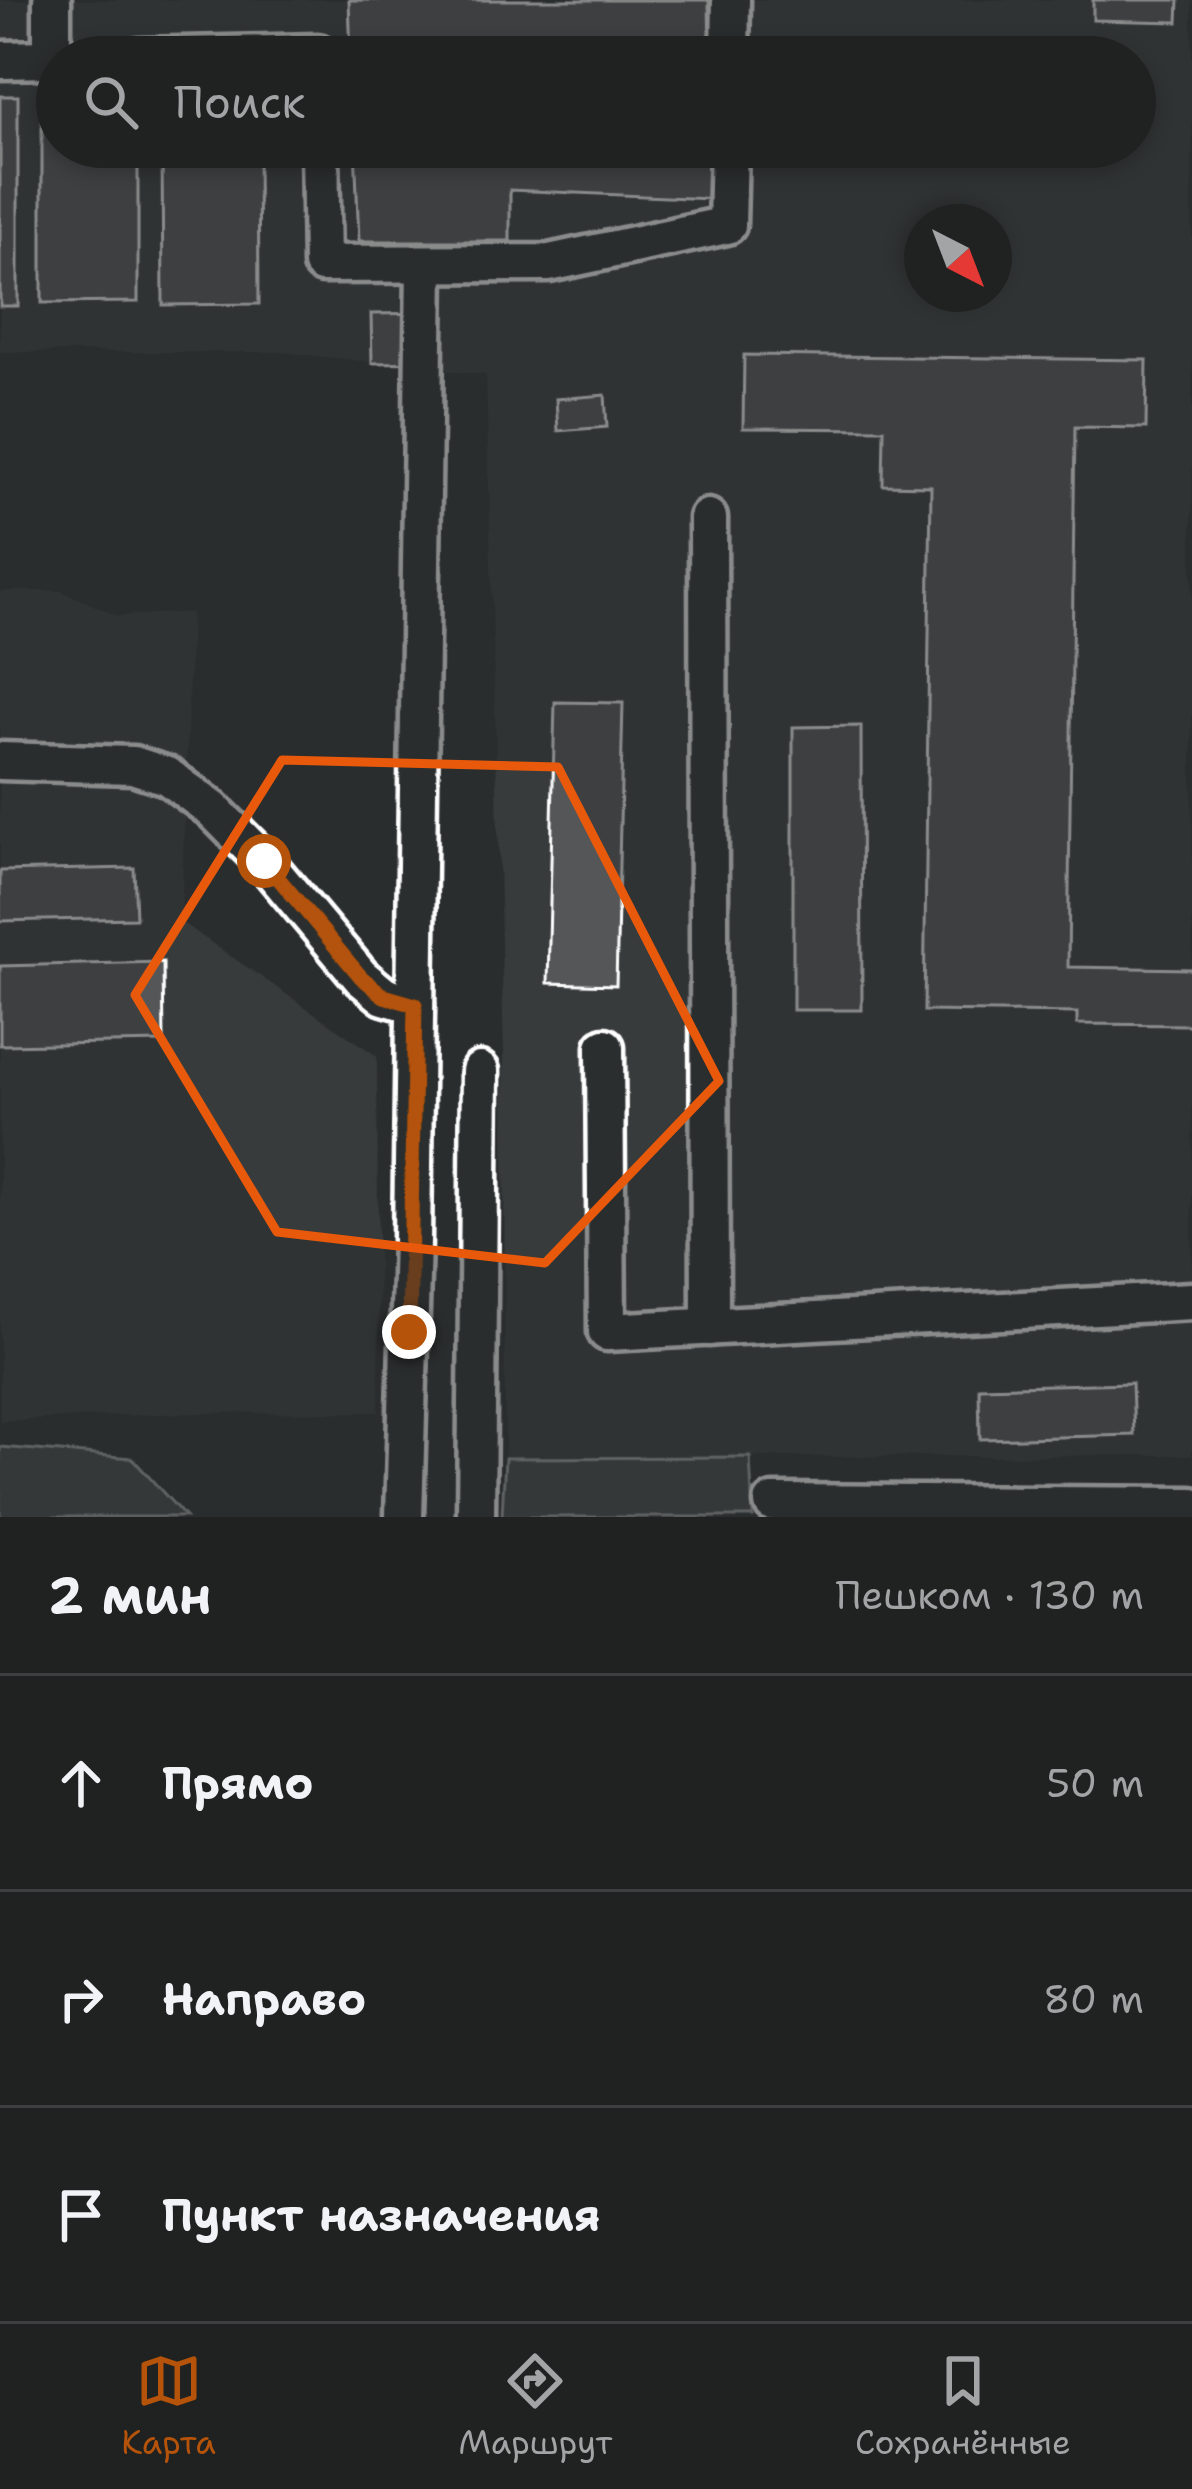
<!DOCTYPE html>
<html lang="ru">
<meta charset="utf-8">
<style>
body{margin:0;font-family:"Shantell Sans",sans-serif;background:#2d2f2f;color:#f1f3f6}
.compass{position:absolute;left:904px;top:204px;width:108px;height:108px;border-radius:50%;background:#202222;box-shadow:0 6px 18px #0003;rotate:138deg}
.stop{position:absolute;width:36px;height:36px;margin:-27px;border:9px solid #b45309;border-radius:50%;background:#fff}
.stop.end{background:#b45309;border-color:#fff;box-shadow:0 3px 12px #0008}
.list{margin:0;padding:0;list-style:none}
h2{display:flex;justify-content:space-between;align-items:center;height:156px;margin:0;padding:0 48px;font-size:51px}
h2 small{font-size:39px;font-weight:400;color:#a2a4a5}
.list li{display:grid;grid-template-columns:78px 1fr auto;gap:36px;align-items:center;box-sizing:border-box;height:216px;padding:0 48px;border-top:3px solid #3d3f40}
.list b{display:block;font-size:45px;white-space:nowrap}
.list em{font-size:39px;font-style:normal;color:#a2a4a5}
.icon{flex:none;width:66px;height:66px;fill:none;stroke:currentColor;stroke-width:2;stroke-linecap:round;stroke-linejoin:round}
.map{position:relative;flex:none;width:1192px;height:1517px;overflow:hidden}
.search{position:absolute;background:#202222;box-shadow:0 6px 18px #0003;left:36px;right:36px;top:36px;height:132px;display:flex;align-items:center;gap:30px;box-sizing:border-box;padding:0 42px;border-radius:66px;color:#a2a4a5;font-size:45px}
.sheet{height:804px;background:#202222}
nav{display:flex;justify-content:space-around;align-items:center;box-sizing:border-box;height:168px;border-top:3px solid #3d3f40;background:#202222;font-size:33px;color:#a2a4a5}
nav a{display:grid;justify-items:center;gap:6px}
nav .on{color:#b45309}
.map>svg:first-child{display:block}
.built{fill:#373a3b;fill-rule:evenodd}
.green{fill:#414445;stroke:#a0a2a2;stroke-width:3}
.building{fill:#555758;stroke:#fff;stroke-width:3}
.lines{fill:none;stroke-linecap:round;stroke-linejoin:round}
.minor-casing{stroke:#fff;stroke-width:45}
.minor{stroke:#2a2d2e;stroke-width:36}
.route{stroke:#b45309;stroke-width:15}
.marked{fill:none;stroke:#e8590c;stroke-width:9;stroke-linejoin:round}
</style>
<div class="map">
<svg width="1192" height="1517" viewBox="0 0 1192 1517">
<rect width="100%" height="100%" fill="#2a2d2e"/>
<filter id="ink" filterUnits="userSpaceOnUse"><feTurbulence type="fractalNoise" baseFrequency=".00833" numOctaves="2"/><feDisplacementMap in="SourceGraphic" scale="24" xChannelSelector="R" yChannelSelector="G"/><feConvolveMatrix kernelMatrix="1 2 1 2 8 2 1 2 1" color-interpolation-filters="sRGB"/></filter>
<g filter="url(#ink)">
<g class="built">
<path d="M0,0H1192V1455L505,1458L504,1056L486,375L281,352H0ZM57,57H1135V147H57ZM922,222H994V294H922Z"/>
<polygon points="0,591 61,591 118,616 191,612 181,922 377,1056 379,1412 184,1413 0,1421"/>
</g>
<g class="green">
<polygon points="0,1447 132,1458 185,1517 0,1517"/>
<polygon points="750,1457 753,1517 502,1517 505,1458"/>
</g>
<g class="building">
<polygon points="349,0 709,0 710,57 351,57"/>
<polygon points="1093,0 1179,0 1178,22 1093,20"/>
<polygon points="42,93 57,93 57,147 138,147 138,302 42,303"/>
<rect x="0" y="96" width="18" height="210"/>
<polygon points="162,147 258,147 259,304 163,305"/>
<polygon points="355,147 710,147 710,199 510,190 510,241 359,241"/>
<polygon points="438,313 438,362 372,363 371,314"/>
<polygon points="744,355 1147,360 1146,428 1075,427 1068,967 1192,969 1192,1025 1077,1024 1077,1013 924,1011 931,486 883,485 884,429 743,428"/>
<polygon points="605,395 607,427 558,431 556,399"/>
<polygon points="555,702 623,703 616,985 548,983"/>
<polygon points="861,726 862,1010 793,1010 793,727"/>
<polygon points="134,868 136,918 0,921 0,871"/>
<polygon points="163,962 164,1042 0,1045 0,966"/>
<polygon points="1132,1383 1134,1435 980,1439 979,1387"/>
</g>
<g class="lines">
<g class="minor-casing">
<g id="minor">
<polyline points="52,0 52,59 57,59"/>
<polyline points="139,57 318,53 318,57"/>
<polyline points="730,57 731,0"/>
<polyline points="0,60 52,59"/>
<polyline points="320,147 322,264 549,263 727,225 729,147"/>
<polyline points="708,518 710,1327"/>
<polyline points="0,761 133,765 167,776 212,809 264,861 361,977 384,996 415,1005"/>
<polyline points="605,1047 607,1332 1192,1301"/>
<polyline points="773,1503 1192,1506"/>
<polyline points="404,1517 412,1240 425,266"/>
<polyline points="476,1517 480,1071"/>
</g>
</g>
<use href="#minor" class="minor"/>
</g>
</g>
<g class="lines" filter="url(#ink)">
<polyline class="route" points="264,861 361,977 384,996 415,1005 409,1332"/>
</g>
<path d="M0 0H1192V1517H0ZM282,760L558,767L719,1081L545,1263L277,1232L135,995Z" fill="#2a2d2e" fill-opacity=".55" fill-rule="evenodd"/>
<path class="marked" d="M282,760L558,767L719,1081L545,1263L277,1232L135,995Z"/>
</svg>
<svg class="compass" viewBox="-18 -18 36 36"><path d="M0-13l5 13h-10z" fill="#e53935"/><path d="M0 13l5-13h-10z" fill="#a2a4a5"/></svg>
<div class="stop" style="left:264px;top:861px"></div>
<div class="stop end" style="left:409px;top:1332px"></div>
<div class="search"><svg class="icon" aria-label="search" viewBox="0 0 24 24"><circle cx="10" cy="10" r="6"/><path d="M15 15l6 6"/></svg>Поиск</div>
</div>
<section class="sheet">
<h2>2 мин<small>Пешком · 130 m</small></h2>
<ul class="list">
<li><svg class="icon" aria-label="ahead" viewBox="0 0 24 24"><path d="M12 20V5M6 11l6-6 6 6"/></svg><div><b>Прямо</b></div><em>50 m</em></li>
<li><svg class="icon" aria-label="right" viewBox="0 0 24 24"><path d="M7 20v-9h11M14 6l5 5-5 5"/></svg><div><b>Направо</b></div><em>80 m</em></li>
<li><svg class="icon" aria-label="arrive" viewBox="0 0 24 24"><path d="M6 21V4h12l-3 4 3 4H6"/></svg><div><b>Пункт назначения</b></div></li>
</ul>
</section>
<nav>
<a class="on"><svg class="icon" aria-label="map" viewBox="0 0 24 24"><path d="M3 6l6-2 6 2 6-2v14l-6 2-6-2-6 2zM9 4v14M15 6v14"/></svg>Карта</a>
<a><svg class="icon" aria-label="directions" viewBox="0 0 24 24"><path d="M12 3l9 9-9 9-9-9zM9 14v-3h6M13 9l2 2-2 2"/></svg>Маршрут</a>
<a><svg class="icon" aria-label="saved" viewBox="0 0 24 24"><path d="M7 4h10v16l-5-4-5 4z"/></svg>Сохранённые</a>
</nav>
